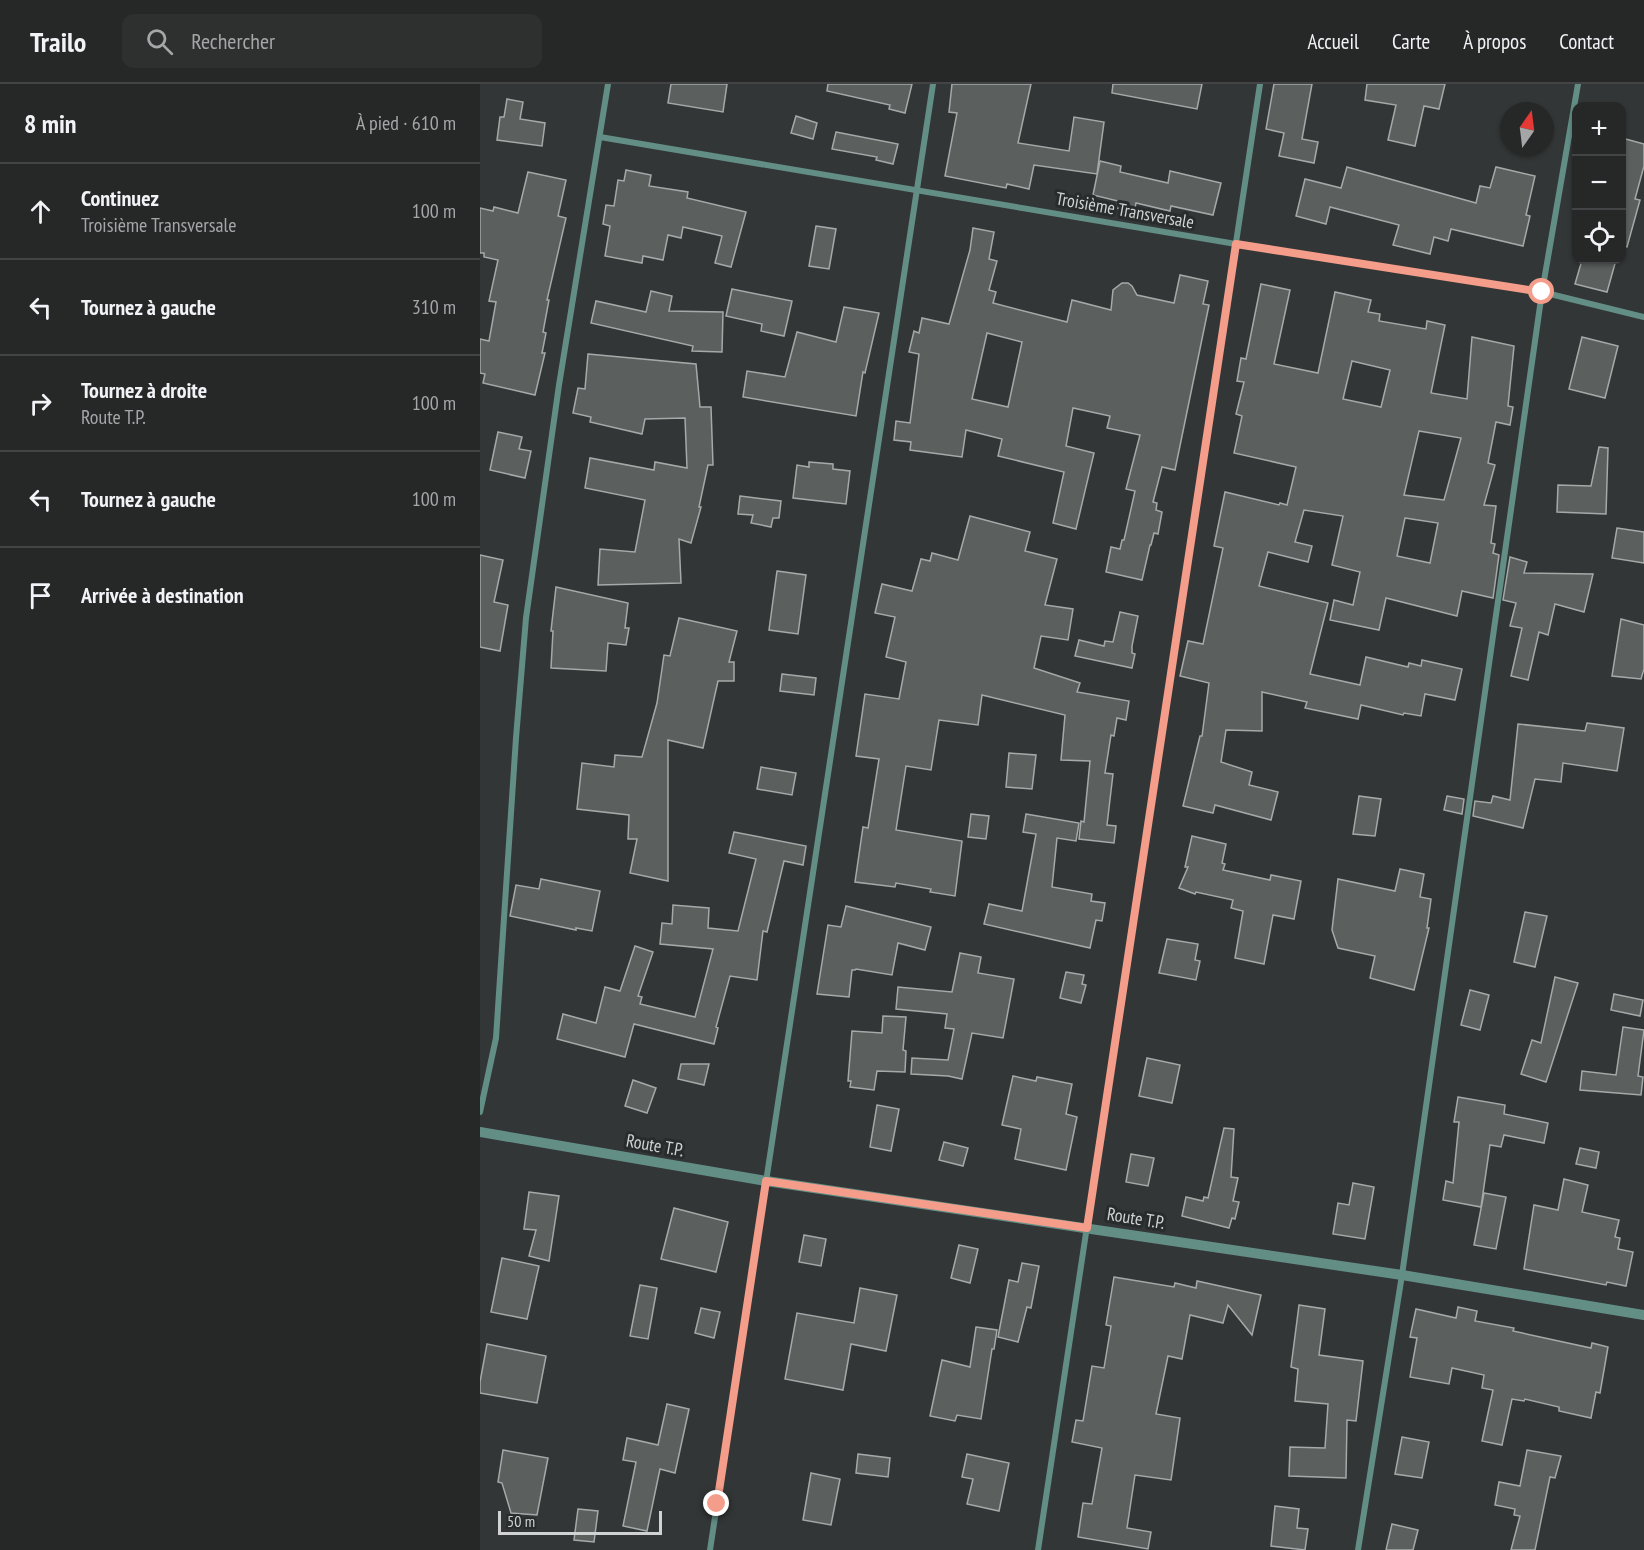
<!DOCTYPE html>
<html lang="fr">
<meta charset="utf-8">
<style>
body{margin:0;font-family:"PT Sans Narrow",sans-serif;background:#2e3030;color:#f1f3f6}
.controls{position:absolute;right:18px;top:18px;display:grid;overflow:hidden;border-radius:12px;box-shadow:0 2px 4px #0004}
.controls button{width:54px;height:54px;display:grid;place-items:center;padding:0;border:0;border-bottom:2px solid #424445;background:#262828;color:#f1f3f6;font:30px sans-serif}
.compass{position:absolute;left:1020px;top:18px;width:54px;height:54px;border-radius:50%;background:#262828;box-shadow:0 2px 4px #0004;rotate:14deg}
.scale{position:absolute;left:18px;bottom:15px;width:164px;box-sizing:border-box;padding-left:6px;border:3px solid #d1d3d3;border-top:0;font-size:16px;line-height:21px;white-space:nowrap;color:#d1d3d3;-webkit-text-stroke:4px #292c2c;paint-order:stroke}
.stop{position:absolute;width:18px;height:18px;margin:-14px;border:4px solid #f49d8a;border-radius:50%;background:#fff}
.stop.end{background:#f49d8a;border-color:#fff;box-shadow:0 2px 6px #0008}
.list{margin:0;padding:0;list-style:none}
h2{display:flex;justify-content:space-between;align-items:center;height:78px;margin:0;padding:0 24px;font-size:26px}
h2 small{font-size:20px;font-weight:400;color:#a4a6a8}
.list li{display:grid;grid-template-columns:39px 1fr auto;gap:18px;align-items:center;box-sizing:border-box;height:96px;padding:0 24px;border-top:2px solid #424445}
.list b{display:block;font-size:22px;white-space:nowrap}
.list p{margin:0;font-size:20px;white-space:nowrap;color:#a4a6a8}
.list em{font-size:20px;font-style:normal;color:#a4a6a8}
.icon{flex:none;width:33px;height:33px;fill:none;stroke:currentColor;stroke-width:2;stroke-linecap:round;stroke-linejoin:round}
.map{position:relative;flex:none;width:1164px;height:1466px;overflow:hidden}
header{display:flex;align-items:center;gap:36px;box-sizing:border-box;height:84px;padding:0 30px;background:#262828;border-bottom:2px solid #424445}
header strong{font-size:28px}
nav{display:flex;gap:33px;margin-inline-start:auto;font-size:21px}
.search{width:420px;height:54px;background:#2e3030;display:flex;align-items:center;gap:15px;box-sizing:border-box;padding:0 21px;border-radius:12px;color:#a4a6a8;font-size:22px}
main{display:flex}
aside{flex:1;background:#262828}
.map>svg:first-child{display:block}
.building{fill:#5b605f;stroke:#a5aaa9;stroke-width:1.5;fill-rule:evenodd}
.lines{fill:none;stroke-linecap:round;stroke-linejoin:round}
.minor{stroke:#628e86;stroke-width:6}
.tertiary{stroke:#628e86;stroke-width:10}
.route{stroke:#f49d8a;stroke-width:8}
.labels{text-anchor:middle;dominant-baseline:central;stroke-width:6;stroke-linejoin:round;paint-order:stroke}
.street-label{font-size:18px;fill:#d1d3d3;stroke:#292c2c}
</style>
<header>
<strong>Trailo</strong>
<div class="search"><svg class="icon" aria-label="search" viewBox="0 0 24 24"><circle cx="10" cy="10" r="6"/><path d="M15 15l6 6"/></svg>Rechercher</div>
<nav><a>Accueil</a><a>Carte</a><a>À propos</a><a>Contact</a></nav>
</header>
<main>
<aside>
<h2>8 min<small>À pied · 610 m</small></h2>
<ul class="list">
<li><svg class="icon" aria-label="ahead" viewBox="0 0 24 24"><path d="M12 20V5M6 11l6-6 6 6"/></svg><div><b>Continuez</b><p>Troisième Transversale</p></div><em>100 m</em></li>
<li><svg class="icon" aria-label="left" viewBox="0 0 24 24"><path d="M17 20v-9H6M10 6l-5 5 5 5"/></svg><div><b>Tournez à gauche</b></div><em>310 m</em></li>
<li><svg class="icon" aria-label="right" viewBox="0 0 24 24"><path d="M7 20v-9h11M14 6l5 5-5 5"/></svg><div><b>Tournez à droite</b><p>Route T.P.</p></div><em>100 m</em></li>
<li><svg class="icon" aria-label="left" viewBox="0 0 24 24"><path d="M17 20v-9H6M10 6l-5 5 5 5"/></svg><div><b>Tournez à gauche</b></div><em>100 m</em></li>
<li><svg class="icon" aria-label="arrive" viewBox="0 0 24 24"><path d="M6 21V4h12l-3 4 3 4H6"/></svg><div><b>Arrivée à destination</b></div></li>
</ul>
</aside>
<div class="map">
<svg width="1164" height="1466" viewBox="0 0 1164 1466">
<rect width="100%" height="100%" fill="#333636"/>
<g class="building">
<polygon points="191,0 247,0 243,28 188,19"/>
<polygon points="348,0 432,0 425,29 409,25 410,21 347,7"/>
<polygon points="472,0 551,0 538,59 589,67 594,33 624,38 617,90 554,81 549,105 527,100 526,104 465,92 477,29 469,28"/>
<polygon points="633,0 722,0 717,25 632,9"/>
<polygon points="794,0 832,0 822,55 838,58 834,79 799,72 804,49 786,45"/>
<polygon points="887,0 965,0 959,25 944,22 935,62 908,56 916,21 885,16"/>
<polygon points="27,15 43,18 40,35 65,39 62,62 17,56 20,33 24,33"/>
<polygon points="316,32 337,39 333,55 311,49"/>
<polygon points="356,48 418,60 413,80 396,76 397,73 352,65"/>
<polygon points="1142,54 1164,60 1164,82 1155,115 1160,116 1147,163 1142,162"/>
<polygon points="620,77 641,82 640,88 688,99 690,87 741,99 733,131 691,122 690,127 656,119 654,128 636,124 638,117 613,111"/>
<polygon points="867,83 996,119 1000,102 1010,104 1016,83 1055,92 1046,131 1050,132 1043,162 971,145 968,157 954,153 950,170 913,161 919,141 850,123 846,140 816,132 825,95 861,104"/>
<polygon points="146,86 171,91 169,102 208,108 207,114 266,128 251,183 235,179 242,152 203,143 201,154 188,151 183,176 163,172 162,179 125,172 130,142 123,140 126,121 134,122 138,96 144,97"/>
<polygon points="48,88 86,96 78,132 86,134 67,216 69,216 63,248 66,249 62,269 65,269 55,311 3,299 5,290 0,289 0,255 9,257 16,218 9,217 18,176 4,173 4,169 0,169 0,124 13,127 14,123 38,129"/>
<polygon points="336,142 356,145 349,185 329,182"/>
<path d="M493,144L514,148L509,175L517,177L509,206L516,208L513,219L587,238L592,216L631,226L633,206L642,199H648L652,202L657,211L694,219L700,191L728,197L723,220L729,221L695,386L682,383L673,418L677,419L676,426L682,428L678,450L674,449L671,461H670L662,496L626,488L631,463L640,465L642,456H644L655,407L646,405L660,351L627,344L630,332L593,324L586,362L614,369L596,445L573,439L584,388L518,372L522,355L486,346L482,373L430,366L431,358L414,356L416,337L430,339L439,270L429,268L434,247L439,249L442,234L469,240L490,166ZM507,249L542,258L528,323L492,315Z"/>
<polygon points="1102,176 1136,176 1127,208 1095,200"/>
<path d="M781,200L810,206L794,280L838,289L855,208L891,216L888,228L900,230L899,237L946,245L947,237L965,241L951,309L987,315L992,253L1034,262L1028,322L1033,323L1030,341L1016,338L1008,379L1015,381L1004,421L1016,422L1011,459L1015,460L1013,469L1019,471L1013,514L982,507L977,532L906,514L899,546L850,536L854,516L873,521L880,488L852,481L863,432L824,426L815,458L832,462L828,478L788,468L779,502L848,519L830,590L880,601L886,573L928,583L929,579L941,582L942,576L982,585L975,616L945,610L941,632L924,629L923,631L881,621L878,635L825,624L827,618L782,608V647L746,646L741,678L772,688L769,701L798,708L791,736L735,721L733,729L703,722L720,652H722L729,599L700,592L708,557L723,560L743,464L734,462L745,408L799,421L800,419L807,421L816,383L754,369L762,332L756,330L764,298L757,297L761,274L766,275ZM872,277L910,286L901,323L863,315ZM939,347L981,354L964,416L924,411ZM925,434L958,439L950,479L917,472Z"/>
<polygon points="252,205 312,217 304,252 281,247 282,240 246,232"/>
<polygon points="171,207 192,212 189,227 243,228 242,268 212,267 213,262 111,239 116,217 166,228"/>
<polygon points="364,223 399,229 385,289 383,288 376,332 263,313 267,287 305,293 317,248 356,258"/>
<polygon points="1102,253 1138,262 1125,314 1089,305"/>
<polygon points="108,270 216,280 220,323 231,323 233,381 228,381 219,423 221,423 211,459 199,455 201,499 118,501 120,465 155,468 165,416 105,404 110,374 174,386 175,378 207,384 205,334 165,335 162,350 110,338 111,333 93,329 98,304 105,305"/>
<polygon points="18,348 42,353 39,365 51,367 45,394 10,386"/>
<polygon points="1119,363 1128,364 1126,430 1077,428 1078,401 1111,402"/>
<polygon points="329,378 353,380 353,385 370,387 366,420 313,414 317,381 329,383"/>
<polygon points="260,412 301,417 299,434 293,434 291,443 271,439 273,431 258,430"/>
<polygon points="490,432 550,448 545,467 577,475 565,521 593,525 588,556 561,552 554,584 600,599 597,608 649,617 646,636 637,634 634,652 631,651 625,689 633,690 627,741 636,742 634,759 599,755 601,737 604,738 610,677 581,676 585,631 502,611 498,641 459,636 451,686 426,682 416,746 482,757 475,812 450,808 451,805 416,799 415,803 375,798 383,743 388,744 399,675 376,672 385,610 419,615 426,578 406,573 415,533 395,529 402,500 432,507 441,475 450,477 452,469 478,476"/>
<polygon points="1137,444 1164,448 1164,479 1132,474"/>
<polygon points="0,471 23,476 14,518 28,521 20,567 0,563"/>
<polygon points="1030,473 1047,478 1044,489 1113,490 1104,528 1075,520 1068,551 1059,548 1048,596 1031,592 1042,544 1030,542 1036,519 1023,516"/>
<polygon points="297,487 326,491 318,550 289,546"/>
<polygon points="76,503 148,519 145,544 149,544 146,561 128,559 126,587 71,584 73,547 71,547"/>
<polygon points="640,528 658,532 652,562 652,569 655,570 652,584 595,572 599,556 624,562 625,557 633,558"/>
<polygon points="199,534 257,547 249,578 254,578 254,597 238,597 223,664 188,656 188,797 150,789 157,755 148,755 149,731 97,725 102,679 134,683 135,671 162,673 177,619 184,571 190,572"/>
<polygon points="1141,535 1164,541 1164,585 1161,595 1132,592"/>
<polygon points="302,590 336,594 334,611 300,607"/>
<polygon points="1107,639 1144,644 1137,687 1083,679 1081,698 1055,695 1043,744 993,732 995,717 1011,719 1013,712 1030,716 1038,640 1105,647"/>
<polygon points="529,669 556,671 552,705 526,703"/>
<polygon points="281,683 316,689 312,711 277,705"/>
<polygon points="879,712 901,715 895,752 873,750"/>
<polygon points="967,712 984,715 982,730 964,726"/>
<polygon points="491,730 509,732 506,755 488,753"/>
<polygon points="546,730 599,739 596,757 577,754 572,803 612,810 611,817 625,819 622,837 616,836 610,864 504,840 509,820 542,827 556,750 543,748"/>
<polygon points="254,748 326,762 323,781 304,777 287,848 283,847 277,896 250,892 236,943 238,944 234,960 154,940 145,973 77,955 83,930 116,939 125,903 140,907 155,862 173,868 158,912 162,913 160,920 215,933 233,865 180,860 182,839 192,840 193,821 229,824 228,844 258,847 276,775 249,769"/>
<polygon points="712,752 746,760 742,779 745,780 743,786 790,796 791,791 821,797 814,835 793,831 784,880 755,874 763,827 751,824 753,816 716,808 715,810 699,804 708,783 705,783"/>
<polygon points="920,785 944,790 940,813 951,815 947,844 949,844 934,906 890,894 895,872 858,864 852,846 858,795 915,807"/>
<polygon points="61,795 120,807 112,847 96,844 96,846 30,832 36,801 59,805"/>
<polygon points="366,822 451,843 445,866 418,859 412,891 376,885 375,886 372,886 369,913 337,910 348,841 361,843"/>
<polygon points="1045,828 1067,832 1055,883 1034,878"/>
<polygon points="687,855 718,860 715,876 720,877 716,896 679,889"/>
<polygon points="480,869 501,873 498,889 534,895 523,954 492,949 482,995 468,992 431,990 432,974 468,976 474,945 465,944 467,930 416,925 418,903 472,908"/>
<polygon points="586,888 604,891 602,900 606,901 601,919 580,914"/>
<polygon points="1075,893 1098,899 1066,998 1041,990 1052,956 1061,959"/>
<polygon points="990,906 1009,911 1000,946 981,941"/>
<polygon points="1134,910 1163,916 1160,932 1131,926"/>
<polygon points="403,932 426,933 423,966 426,967 425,988 397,987 394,1006 370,1003 371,997 368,997 372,947 402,949"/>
<polygon points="1143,943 1164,946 1158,992 1163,993 1161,1011 1100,1006 1102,987 1136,991"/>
<polygon points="667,974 700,981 692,1019 659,1012"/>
<polygon points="201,980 229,980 224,1001 198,995"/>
<polygon points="533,992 556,997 557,993 592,1000 586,1030 597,1033 586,1086 535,1075 541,1045 522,1041"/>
<polygon points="153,996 176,1004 167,1029 145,1022"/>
<polygon points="978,1013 1025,1021 1024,1030 1068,1039 1064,1059 1024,1051 1021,1063 1010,1061 1001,1123 963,1116 966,1097 973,1099 979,1038 974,1038"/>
<polygon points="397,1021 419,1025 411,1067 390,1063"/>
<polygon points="744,1044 754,1045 751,1093 758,1094 753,1117 759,1118 755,1135 752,1134 749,1144 702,1132 706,1113 723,1117 724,1113 728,1114"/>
<polygon points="464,1058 488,1064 483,1082 459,1076"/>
<polygon points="1100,1064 1119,1068 1116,1084 1096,1080"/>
<polygon points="651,1070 674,1074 668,1102 646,1098"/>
<polygon points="1084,1095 1108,1101 1102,1128 1139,1136 1135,1153 1140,1154 1138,1165 1153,1168 1146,1202 1127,1198 1126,1201 1044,1185 1054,1121 1078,1126"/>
<polygon points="873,1099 894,1103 885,1155 853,1150 858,1119 869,1121"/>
<polygon points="49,1108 79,1112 69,1177 49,1172 56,1146 44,1145"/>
<polygon points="1004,1109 1026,1113 1016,1165 994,1161"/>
<polygon points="194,1124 248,1138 236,1188 181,1175"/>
<polygon points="324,1151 346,1155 341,1182 319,1178"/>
<polygon points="479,1161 498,1165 490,1199 471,1194"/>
<polygon points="22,1174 59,1182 47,1235 11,1228"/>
<polygon points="542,1179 559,1182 551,1224 547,1223 538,1258 518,1253 529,1196 538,1198"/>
<polygon points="634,1193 694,1203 695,1199 716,1204 717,1197 781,1211 772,1251 748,1221 743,1239 710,1231 702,1275 688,1272 676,1330 700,1334 691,1396 655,1391 647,1444 671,1448 668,1465 598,1453 603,1419 612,1420 622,1364 592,1358 596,1336 603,1337 612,1282 624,1284 631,1242 626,1241"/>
<polygon points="160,1201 177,1204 168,1255 150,1252"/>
<polygon points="380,1204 417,1211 406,1267 371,1260 363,1306 305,1295 317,1229 374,1239"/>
<polygon points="819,1221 845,1225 839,1271 883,1277 876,1337 867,1336 866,1394 809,1392 810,1363 845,1364 848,1320 815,1317 818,1285 811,1283"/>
<polygon points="978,1223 997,1227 995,1237 1034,1244 1033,1247 1111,1264 1112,1259 1128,1263 1120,1309 1116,1308 1111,1334 1079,1327 1079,1323 1045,1315 1044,1317 1032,1315 1022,1361 1002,1357 1013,1306 1002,1304 1004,1291 972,1284 969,1300 930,1293 937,1254 930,1253 936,1225 976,1234"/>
<polygon points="221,1224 240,1228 234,1254 215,1249"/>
<polygon points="496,1243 517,1246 514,1265 512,1265 501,1335 477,1331 475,1337 450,1332 462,1276 490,1283"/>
<polygon points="7,1260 66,1272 57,1319 0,1309 0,1298"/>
<polygon points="187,1320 209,1325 195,1389 180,1385 167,1447 143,1442 156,1378 143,1376 147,1354 178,1361"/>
<polygon points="922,1353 949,1358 942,1394 915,1390"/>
<polygon points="23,1366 68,1374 57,1431 31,1429 22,1399 18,1398"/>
<polygon points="1047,1366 1081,1372 1075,1394 1070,1393 1055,1466 1031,1466 1040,1432 1034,1431 1035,1425 1015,1421 1019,1398 1040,1402"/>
<polygon points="378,1370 410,1374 408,1393 376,1389"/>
<polygon points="487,1370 529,1379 519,1427 487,1420 493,1395 482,1393"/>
<polygon points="331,1389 360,1395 351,1441 323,1436"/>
<polygon points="795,1422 819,1425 817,1444 828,1445 825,1466 791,1462"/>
<polygon points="98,1425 118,1427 114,1458 94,1456"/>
<polygon points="912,1440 938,1446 933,1466 906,1466"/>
</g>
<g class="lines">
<g class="minor">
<polyline points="120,53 756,160 1062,208 1164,233"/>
<polyline points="0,1028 16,954 36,654 46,534 79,301 128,0"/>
<polyline points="230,1466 453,0"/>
<polyline points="558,1466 780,0"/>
<polyline points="878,1466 922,1191 1062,208 1098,0"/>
</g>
<polyline class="tertiary" points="0,1048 286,1097 922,1191 1164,1231"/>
</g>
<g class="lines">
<polyline class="route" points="237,1420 286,1097 607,1144 756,160 1062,208"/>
</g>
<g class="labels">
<g class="street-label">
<text transform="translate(645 126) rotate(10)">Troisième Transversale</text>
<text transform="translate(175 1061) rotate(10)">Route T.P.</text>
<text transform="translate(656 1134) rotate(9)">Route T.P.</text>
</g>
</g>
</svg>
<div class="controls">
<button>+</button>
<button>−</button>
<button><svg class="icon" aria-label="locate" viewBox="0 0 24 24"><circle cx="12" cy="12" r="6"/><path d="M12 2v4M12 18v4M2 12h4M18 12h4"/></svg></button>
</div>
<svg class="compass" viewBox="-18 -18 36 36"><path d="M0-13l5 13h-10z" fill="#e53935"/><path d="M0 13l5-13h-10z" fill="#a4a6a8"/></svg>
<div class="scale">50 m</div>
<div class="stop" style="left:1062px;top:208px"></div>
<div class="stop end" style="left:237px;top:1420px"></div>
</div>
</main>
